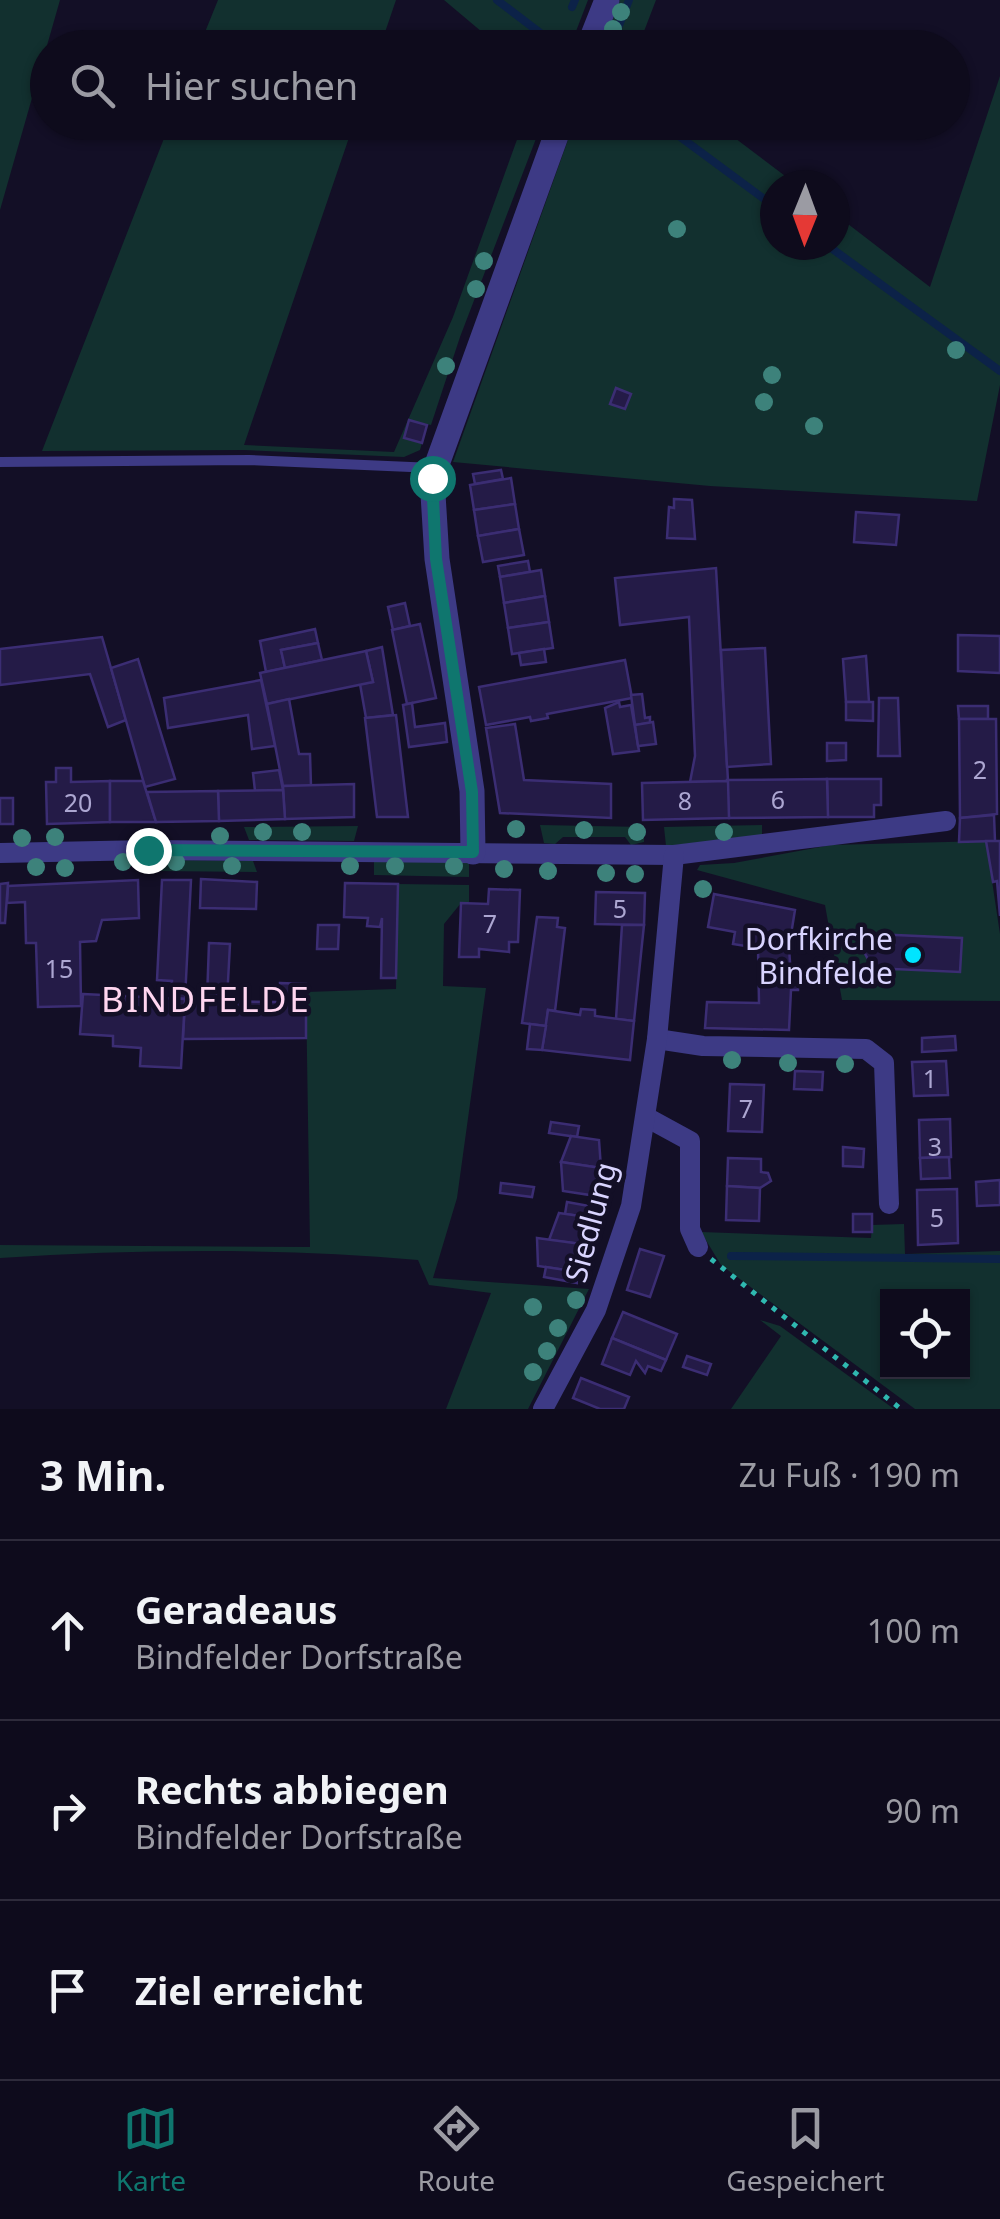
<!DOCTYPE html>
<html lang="de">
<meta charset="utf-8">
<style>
body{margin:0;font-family:"Noto Sans",sans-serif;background:#171425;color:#f1f3f6}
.controls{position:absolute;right:30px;bottom:30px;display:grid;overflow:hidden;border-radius:0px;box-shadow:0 2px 8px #0004}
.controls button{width:90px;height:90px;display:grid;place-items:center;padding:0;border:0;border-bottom:2px solid #2e2b3b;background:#0e0b1c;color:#f1f3f6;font:50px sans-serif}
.compass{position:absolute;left:760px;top:170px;width:90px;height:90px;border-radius:50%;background:#0e0b1c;box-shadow:0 2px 8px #0004;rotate:181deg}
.stop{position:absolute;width:30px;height:30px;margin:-22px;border:8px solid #0f766e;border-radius:50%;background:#fff}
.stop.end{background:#0f766e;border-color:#fff;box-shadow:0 2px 10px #0008}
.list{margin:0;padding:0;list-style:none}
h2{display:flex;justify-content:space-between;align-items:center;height:130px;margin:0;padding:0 40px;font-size:42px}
h2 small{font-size:32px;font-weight:400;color:#9b9ba3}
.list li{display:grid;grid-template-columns:65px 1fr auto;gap:30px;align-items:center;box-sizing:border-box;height:180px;padding:0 40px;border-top:2px solid #2e2b3b}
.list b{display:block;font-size:38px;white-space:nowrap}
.list p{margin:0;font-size:32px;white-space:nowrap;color:#9b9ba3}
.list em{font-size:32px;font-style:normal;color:#9b9ba3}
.icon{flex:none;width:55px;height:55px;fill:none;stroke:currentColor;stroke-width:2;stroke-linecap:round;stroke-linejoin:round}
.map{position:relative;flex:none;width:1000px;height:1409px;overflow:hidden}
.search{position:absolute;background:#0e0b1c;box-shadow:0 2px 8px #0004;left:30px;right:30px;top:30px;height:110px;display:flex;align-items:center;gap:25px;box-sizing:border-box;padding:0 35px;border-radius:55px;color:#9b9ba3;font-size:38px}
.sheet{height:670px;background:#0e0b1c}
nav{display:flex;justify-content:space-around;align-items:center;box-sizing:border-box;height:140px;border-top:2px solid #2e2b3b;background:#0e0b1c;font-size:28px;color:#9b9ba3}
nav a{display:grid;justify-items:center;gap:5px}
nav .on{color:#0f766e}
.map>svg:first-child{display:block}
.green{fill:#12302f;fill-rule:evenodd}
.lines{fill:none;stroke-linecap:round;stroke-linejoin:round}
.stream{stroke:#0c2248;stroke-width:8}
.building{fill:#241b47;stroke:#3b2d73;stroke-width:2.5}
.path{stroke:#2fb8b0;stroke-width:5;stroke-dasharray:5 8;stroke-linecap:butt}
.service{stroke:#3d3a85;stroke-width:10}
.minor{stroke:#3d3a85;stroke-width:20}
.tertiary{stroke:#3d3a85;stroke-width:25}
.tree{fill:#3d827b}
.route{stroke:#0f766e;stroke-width:12}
.poi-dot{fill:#00e5ff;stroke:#130f26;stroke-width:4}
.labels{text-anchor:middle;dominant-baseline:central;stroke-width:9;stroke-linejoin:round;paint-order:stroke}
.number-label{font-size:25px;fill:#aca6d1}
.poi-label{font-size:30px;fill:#d9d4ff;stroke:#130f26;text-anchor:end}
.street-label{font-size:30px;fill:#d9d4ff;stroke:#130f26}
.quarter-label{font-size:35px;letter-spacing:2.5px;fill:#ffd6f0;stroke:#130f26}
</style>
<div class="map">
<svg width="1000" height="1409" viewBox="0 0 1000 1409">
<rect width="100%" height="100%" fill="#130f26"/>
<g class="green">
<polygon points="0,0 60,0 0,210"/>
<polygon points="218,0 396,0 380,47 199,47"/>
<polygon points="444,0 588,0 570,47 501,48"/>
<polygon points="620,0 656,0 638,47 602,48"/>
<polygon points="1000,76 1000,385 977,501 710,486 453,462 574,123 715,123 797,185 775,185 775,245 835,245 835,214 930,287"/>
<polygon points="170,123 354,123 244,445 394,452 453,317 523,123 542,123 460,337 431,425 409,420 422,443 420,450 404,457 244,450 42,451"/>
<polygon points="540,825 644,827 644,842 631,845 625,837 563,837 555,844 544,843"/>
<polygon points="762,825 762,836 666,846 664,827"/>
<polygon points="358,826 354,841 249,840 244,827"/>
<polygon points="986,841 1000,934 1000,1001 842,1000 825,905 697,870 700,865 734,863 831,845"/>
<polygon points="163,860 253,861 257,872 158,871"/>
<polygon points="374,861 469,861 469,877 374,875"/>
<path d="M398,884L469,885V903H461L444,924L443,986L486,988L457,1198L433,1278L589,1289L528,1409H446L491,1293L429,1285L418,1260C280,1248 139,1249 0,1258V1245L310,1247L306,992L396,989Z"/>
<path d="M904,1224L905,1254L1000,1251V1409H915L721,1265L701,1232L871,1238L872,1225ZM888,1296H962V1372H888Z"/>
<polygon points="760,1320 780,1326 894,1409 731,1409 781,1336"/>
</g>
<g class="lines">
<g class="stream">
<polyline points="497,0 560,48"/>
<polyline points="572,7 575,0"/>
<polyline points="610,48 629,0"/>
<polyline points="660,122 775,207"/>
<polyline points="827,245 1000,371"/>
<polyline points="731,1256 1000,1259"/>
</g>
</g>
<g class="building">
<polygon points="616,388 631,394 625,409 610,404"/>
<polygon points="409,420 427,425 422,443 404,438"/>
<polygon points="501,470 503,479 475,484 473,474"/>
<polygon points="511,478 515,504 474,510 470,485"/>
<polygon points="674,499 692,500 695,539 667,538 669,507 674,508"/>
<polygon points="515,504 519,529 478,536 474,510"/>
<polygon points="856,512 899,515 896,545 854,542"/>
<polygon points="519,529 524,555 483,562 478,536"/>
<polygon points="528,561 530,572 500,577 498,566"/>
<polygon points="716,568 728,781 690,782 695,756 689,617 620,625 615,578"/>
<polygon points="541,570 545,596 504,603 500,577"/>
<polygon points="545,596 549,622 508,628 504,603"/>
<polygon points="405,603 410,626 393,630 388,607"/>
<polygon points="549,622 553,648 512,654 508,628"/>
<polygon points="420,624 436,698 407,704 392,630"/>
<polygon points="315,629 318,643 281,650 285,668 266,672 260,641"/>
<polygon points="958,635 1000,636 1000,673 958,671"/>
<polygon points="102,637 126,720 108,727 90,674 0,685 0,649"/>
<polygon points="318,643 322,660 285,668 281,650"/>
<polygon points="382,647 393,715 366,718 360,684 373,682 366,651"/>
<polygon points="765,648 771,764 727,767 721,650"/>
<polygon points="544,649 546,662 521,665 519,653"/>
<polygon points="366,651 373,682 267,704 260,673"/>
<polygon points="866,656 869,702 846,702 843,659"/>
<polygon points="138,659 175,779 145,787 111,668"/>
<polygon points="625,660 632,698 547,714 548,718 531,721 530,717 486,725 479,687"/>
<polygon points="261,680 275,746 252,749 248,715 168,728 164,698"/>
<polygon points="642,694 645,718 650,717 650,723 635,725 631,695"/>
<polygon points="879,698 898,698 900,756 878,756"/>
<polygon points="289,699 299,754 310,754 311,786 283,786 267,704"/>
<polygon points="619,702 620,707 631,705 639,751 613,754 605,708"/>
<polygon points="846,702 873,702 873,721 846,720"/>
<polygon points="412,703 415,727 445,723 447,742 409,747 403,705"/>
<polygon points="958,706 988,706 988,719 959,719"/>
<polygon points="396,715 408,817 377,817 365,718"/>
<polygon points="959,719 996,719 997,814 960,818"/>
<polygon points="653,722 656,744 638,746 635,725"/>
<polygon points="515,724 524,780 611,784 611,818 500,813 486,728"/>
<polygon points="827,743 846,743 846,760 827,761"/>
<polygon points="56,768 71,768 71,782 110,781 110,822 47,824 46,782 56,782"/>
<polygon points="279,770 283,790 255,791 253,773"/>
<polygon points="827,779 881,779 881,805 874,805 874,817 828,817"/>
<polygon points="827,779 828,817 729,818 727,780"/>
<polygon points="110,781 143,781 156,822 110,822"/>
<polygon points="728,781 729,818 643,820 642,783"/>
<polygon points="354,784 354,817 285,819 283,786"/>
<polygon points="283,790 285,819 219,821 218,791"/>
<polygon points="218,791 219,821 156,822 147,792"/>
<rect x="0" y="798" width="13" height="26"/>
<polygon points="994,815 995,841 959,842 960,818"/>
<polygon points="986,841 1000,841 1000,916 997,881 993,882"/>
<polygon points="201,879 257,882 256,909 200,908"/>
<polygon points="138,880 139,918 102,920 96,941 80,942 81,1006 38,1007 36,943 26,943 25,902 7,903 8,886"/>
<polygon points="162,880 191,880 185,999 171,998 172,981 157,980"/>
<polygon points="8,883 5,923 0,923 0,884"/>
<polygon points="345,883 398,884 396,978 381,978 382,918 380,927 367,926 368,918 344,917"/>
<polygon points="489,889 520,890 518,942 509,942 509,952 479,949 479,957 459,957 461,903 488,904"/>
<polygon points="596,892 645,893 644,925 595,924"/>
<polygon points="714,894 795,910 789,947 791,978 798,978 798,990 791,990 789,1030 705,1028 707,1002 759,1003 758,948 733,944 735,932 708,927"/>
<polygon points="537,917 558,918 557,927 565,928 555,1011 548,1010 546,1026 522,1023"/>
<polygon points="318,925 339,925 338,949 317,949"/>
<polygon points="622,925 644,925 634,1021 616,1019"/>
<polygon points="873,934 962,938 960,972 894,969 893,979 869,978 869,961 864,952"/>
<polygon points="209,943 230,944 227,1000 207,999"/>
<polygon points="280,983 306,984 306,1038 183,1039 185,1001 280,1002"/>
<polygon points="83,994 185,999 181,1068 140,1066 141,1048 113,1046 113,1036 80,1034"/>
<polygon points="581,1009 595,1010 595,1016 634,1021 630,1060 542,1050 548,1010 580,1015"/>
<polygon points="530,1024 546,1026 542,1050 527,1049"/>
<polygon points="955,1036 956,1050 922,1052 922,1038"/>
<polygon points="946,1061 948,1095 914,1096 912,1062"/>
<polygon points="795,1071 823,1072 822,1090 794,1089"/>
<polygon points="730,1084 764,1085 762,1132 728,1131"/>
<polygon points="950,1119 951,1157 920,1158 919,1120"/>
<polygon points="551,1122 579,1126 577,1137 549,1133"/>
<polygon points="571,1136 599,1140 601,1168 561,1162"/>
<polygon points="843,1147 864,1149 863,1167 843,1166"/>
<polygon points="949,1157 950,1178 921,1179 920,1158"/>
<polygon points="728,1158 761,1159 761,1172 768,1173 771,1181 760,1188 727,1186"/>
<polygon points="561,1162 601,1168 590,1195 563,1191"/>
<polygon points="1000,1180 1000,1205 977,1206 976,1182"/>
<polygon points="501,1183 534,1187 532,1197 500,1193"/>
<polygon points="727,1186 760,1188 759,1221 726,1220"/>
<polygon points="957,1189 958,1243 918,1245 917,1190"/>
<polygon points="567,1202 589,1206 587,1217 565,1214"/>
<polygon points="559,1213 587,1217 589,1245 549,1240"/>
<rect x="853" y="1214" width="19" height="18"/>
<polygon points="537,1238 589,1245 579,1272 538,1266"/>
<polygon points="640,1249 664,1256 650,1297 627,1290"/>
<polygon points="546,1267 579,1272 577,1283 544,1277"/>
<polygon points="623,1312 677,1334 666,1360 612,1338"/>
<polygon points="612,1338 666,1360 661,1371 648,1366 645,1373 636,1361 630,1375 602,1364"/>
<polygon points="687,1356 711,1364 707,1375 683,1367"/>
<polygon points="581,1378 629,1397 624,1409 600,1409 573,1398"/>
</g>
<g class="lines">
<polyline class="path" points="711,1259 901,1409"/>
<polyline class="service" points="0,462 249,460 434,468"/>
<g class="minor">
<polyline points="0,853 148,850 674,855 946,821"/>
<polyline points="657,1039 703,1046 866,1049 884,1063 889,1204"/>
<polyline points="646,1117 690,1141 690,1229 698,1247"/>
<polyline points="543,1409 596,1310 631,1206 657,1039 674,855"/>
</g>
<g class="tertiary">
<polyline points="588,48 607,0"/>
<polyline points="473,852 472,791 437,559 432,478 561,122"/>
</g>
</g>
<g class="tree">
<circle cx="621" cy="12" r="9"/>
<circle cx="613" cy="29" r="9"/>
<circle cx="677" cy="229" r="9"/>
<circle cx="484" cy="261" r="9"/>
<circle cx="476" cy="289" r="9"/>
<circle cx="956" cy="350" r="9"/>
<circle cx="446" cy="366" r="9"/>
<circle cx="772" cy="375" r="9"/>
<circle cx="764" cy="402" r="9"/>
<circle cx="814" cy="426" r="9"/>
<circle cx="516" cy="829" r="9"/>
<circle cx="584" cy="830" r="9"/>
<circle cx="263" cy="832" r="9"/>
<circle cx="302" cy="832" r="9"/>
<circle cx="637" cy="832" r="9"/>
<circle cx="724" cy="832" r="9"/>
<circle cx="220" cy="836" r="9"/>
<circle cx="55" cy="837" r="9"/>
<circle cx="148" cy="837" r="9"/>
<circle cx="22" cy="838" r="9"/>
<circle cx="123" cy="862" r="9"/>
<circle cx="176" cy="862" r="9"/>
<circle cx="232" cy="866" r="9"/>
<circle cx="350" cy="866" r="9"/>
<circle cx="395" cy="866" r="9"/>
<circle cx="454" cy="866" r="9"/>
<circle cx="36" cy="867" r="9"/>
<circle cx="65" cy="868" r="9"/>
<circle cx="504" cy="869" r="9"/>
<circle cx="548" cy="871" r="9"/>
<circle cx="606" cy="873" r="9"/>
<circle cx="635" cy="874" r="9"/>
<circle cx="703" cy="889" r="9"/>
<circle cx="732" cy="1060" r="9"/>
<circle cx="788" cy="1063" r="9"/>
<circle cx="845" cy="1064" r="9"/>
<circle cx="576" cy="1300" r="9"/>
<circle cx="533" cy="1307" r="9"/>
<circle cx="558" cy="1328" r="9"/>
<circle cx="547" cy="1351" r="9"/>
<circle cx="533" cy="1372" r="9"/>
</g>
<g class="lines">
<polyline class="route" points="148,850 473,852 472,792 436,559 432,478"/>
</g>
<circle class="poi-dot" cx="913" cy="955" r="10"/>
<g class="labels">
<g class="number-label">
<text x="980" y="769">2</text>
<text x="778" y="799">6</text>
<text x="685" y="800">8</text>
<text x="78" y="802">20</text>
<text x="620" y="908">5</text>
<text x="490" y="923">7</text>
<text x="59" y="968">15</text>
<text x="930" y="1078">1</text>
<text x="746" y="1108">7</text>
<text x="935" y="1146">3</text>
<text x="937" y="1217">5</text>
</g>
<g class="poi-label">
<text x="893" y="938">Dorfkirche<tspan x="893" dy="34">Bindfelde</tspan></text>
</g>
<g class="street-label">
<text transform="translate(590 1222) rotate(-75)">Siedlung</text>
</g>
<g class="quarter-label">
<text x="206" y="998">BINDFELDE</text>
</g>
</g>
</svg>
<div class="controls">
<button><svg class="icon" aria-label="locate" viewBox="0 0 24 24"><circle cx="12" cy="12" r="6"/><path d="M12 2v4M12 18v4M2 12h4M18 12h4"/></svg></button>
</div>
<svg class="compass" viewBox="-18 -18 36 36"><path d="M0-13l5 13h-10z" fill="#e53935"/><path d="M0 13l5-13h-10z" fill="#9b9ba3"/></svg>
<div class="stop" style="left:432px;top:478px"></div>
<div class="stop end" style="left:148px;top:850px"></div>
<div class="search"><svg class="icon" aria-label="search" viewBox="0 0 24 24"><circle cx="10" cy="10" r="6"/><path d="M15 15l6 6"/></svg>Hier suchen</div>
</div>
<section class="sheet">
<h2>3 Min.<small>Zu Fuß · 190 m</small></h2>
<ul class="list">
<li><svg class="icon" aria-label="ahead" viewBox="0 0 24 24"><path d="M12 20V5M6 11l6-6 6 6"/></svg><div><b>Geradeaus</b><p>Bindfelder Dorfstraße</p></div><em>100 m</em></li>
<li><svg class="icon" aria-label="right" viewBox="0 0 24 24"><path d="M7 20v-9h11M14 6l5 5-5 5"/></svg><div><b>Rechts abbiegen</b><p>Bindfelder Dorfstraße</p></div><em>90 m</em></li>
<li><svg class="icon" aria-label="arrive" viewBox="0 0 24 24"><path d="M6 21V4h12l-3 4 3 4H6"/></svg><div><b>Ziel erreicht</b></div></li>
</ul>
</section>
<nav>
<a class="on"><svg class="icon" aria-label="map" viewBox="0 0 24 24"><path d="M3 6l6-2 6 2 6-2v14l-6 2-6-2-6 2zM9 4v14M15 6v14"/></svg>Karte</a>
<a><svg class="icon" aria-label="directions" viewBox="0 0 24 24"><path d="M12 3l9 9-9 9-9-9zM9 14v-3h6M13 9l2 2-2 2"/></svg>Route</a>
<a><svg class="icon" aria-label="saved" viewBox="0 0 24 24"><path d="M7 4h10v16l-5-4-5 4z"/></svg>Gespeichert</a>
</nav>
